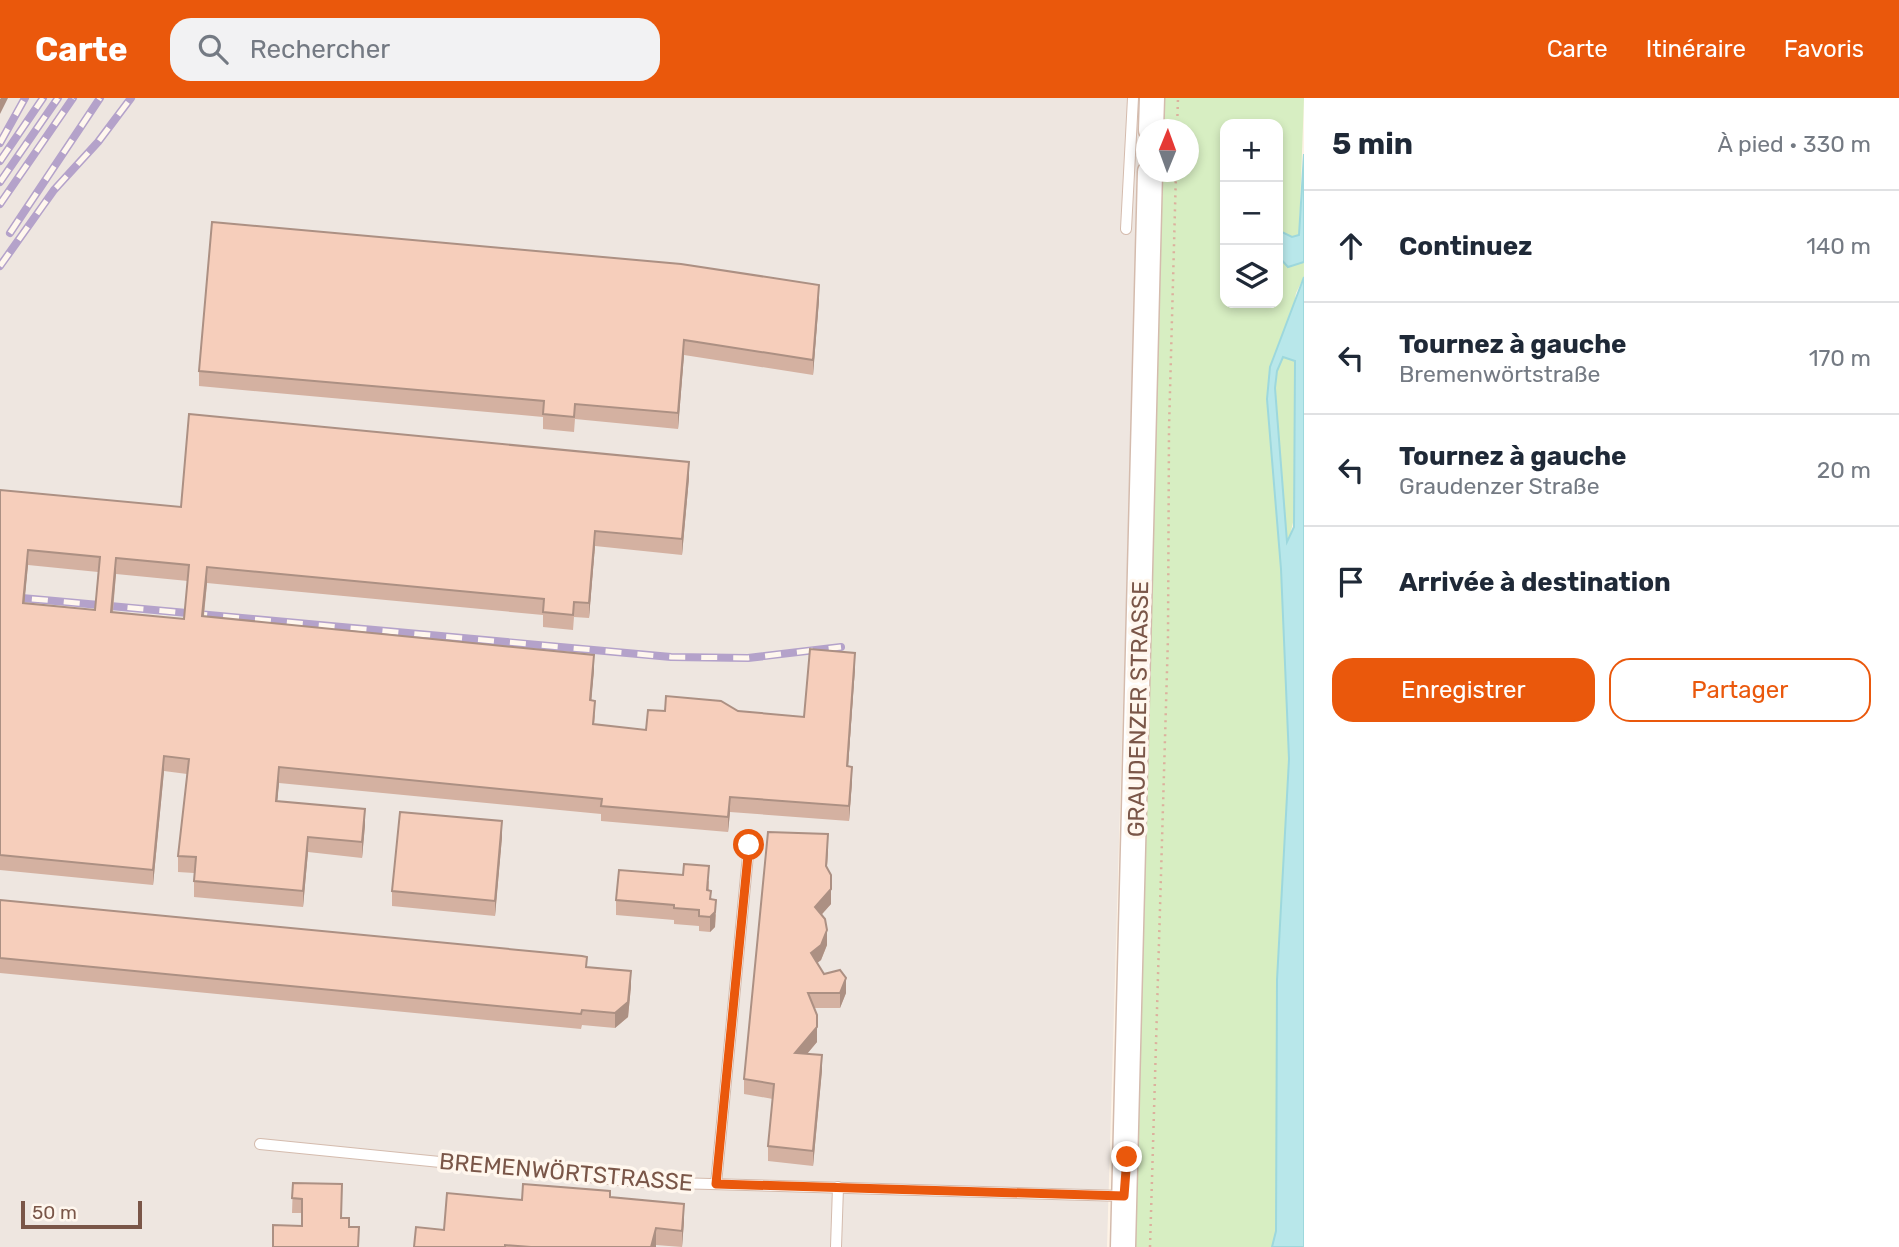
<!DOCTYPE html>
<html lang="fr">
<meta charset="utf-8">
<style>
body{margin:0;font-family:Rubik,sans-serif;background:#f2f2f3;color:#1f2937}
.controls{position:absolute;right:21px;top:21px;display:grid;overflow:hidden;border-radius:14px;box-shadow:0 4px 10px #0003}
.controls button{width:63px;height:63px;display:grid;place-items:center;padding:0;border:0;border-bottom:2px solid #e0e1e3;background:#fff;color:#1f2937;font:35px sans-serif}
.compass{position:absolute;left:1136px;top:21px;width:63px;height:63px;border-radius:50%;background:#fff;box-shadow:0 4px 10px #0003;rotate:1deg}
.scale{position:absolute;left:21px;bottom:18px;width:121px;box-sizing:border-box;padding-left:7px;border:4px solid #7a5648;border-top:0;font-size:19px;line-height:24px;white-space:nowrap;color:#7a5648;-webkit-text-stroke:5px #fff7ee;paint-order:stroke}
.stop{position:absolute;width:21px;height:21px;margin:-16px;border:5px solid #ea580c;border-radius:50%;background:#fff}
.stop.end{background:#ea580c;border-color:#fff;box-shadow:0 2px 7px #0008}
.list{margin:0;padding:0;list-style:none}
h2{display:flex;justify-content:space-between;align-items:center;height:91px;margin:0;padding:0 28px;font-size:30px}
h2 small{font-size:23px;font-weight:400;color:#747a83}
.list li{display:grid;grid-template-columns:46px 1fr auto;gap:21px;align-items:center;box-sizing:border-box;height:112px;padding:0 28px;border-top:2px solid #e0e1e3}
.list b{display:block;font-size:26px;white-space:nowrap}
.list p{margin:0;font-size:23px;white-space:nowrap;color:#747a83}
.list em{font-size:23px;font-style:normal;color:#747a83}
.actions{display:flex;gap:14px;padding:21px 28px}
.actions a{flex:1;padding:16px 0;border:2px solid #ea580c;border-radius:21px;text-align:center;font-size:24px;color:#ea580c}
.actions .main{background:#ea580c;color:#fff}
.icon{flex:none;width:38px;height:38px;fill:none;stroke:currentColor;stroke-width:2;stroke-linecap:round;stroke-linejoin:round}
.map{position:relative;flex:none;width:1304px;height:1149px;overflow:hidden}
header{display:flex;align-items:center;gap:42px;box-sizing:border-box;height:98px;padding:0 35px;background:#ea580c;color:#fff}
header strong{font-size:33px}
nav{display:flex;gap:38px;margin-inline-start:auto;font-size:24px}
.search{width:490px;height:63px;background:#f2f2f3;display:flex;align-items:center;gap:18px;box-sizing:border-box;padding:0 24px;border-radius:21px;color:#747a83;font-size:26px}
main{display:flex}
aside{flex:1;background:#fff}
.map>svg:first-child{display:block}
.industrial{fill:#eee6e0}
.green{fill:#d7eec2}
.water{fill:#b8e7ea;stroke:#9dd8dd;stroke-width:2;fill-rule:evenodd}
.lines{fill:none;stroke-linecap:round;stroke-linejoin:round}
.service-casing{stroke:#d4bbad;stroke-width:12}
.tertiary-casing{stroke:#d4bbad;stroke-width:27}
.path{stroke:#dcb09d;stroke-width:2.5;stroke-dasharray:2 5;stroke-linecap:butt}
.service{stroke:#fff;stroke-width:10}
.tertiary{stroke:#fff;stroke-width:24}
.rail-casing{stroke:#b4a2ca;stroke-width:8}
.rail{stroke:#fff7ee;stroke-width:5;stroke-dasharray:16;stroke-linecap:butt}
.wall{fill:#d4b1a1;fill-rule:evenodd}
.shaded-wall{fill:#ac9083}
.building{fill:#f6cebb;stroke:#ac9083;stroke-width:2;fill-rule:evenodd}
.route{stroke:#ea580c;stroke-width:9}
.labels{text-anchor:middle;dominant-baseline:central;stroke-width:7;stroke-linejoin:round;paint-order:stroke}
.street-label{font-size:23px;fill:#7a5648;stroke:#fff7ee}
</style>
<header>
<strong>Carte</strong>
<div class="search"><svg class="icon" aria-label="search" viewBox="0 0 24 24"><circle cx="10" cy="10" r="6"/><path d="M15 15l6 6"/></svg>Rechercher</div>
<nav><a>Carte</a><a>Itinéraire</a><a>Favoris</a></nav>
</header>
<main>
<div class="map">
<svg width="1304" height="1149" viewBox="0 0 1304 1149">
<rect width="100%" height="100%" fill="#fef3e6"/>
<polygon class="industrial" points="0,0 1141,0 1107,1149 0,1149"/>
<g class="green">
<polygon points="1160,0 1304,0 1299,137 1292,139 1278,132 1278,26 1225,26 1225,205 1278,205 1278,158 1288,169 1304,164 1304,179 1296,195 1293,213 1270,269 1267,301 1281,471 1289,661 1277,882 1276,1133 1272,1149 1130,1149 1158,74 1188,74 1188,32 1160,31"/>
<path d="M1283,259L1295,263C1296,311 1304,404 1287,446L1275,290L1277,274Z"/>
</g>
<g class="water">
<polygon points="1304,56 1304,164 1288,169 1278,158 1278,132 1292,139 1299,137"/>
<path d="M1304,179V1149H1272L1276,1133L1277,882L1289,661L1281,471L1267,301L1270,269ZM1283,259L1295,263L1294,429L1287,444L1275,290L1277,273Z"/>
</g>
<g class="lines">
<g class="service-casing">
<g id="service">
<polyline points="1126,131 1133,0"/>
<polyline points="260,1046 639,1084 1124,1098"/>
<polyline points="716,1086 749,747"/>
<polyline points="836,1149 838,1089"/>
</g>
</g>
<g class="tertiary-casing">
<g id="tertiary">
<polyline points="1151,32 1152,0"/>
<polyline points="1123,1149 1150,74"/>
</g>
</g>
<g class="path">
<polyline points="1177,32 1178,0"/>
<polyline points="1150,1149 1168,539 1169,330 1176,74"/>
</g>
<use href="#service" class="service"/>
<use href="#tertiary" class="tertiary"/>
<g class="rail-casing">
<g id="rail">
<polyline points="0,45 25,0"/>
<polyline points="0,63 43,0"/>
<polyline points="0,84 58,0"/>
<polyline points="0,106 73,0"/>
<polyline points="10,135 100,0"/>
<polyline points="0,168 54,92 98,44 131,0"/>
<polyline points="0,498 671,559 748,560 841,549"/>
</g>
</g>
<use href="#rail" class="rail"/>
</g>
<g class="wall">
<polygon points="819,202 813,277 684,257 678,331 575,321 574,334 543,331 543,319 199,288 199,273"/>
<path d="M689,380L682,457L595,448L589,520L574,519L573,532L543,529V517L207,485L204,518L594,572L591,602L595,618L594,627L646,632L665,613H738L804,619L855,570L848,669L852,684L849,723L730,714L728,734L601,723V716L279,685L277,703L365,727L362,760L308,754L303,809L194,799V775L178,774V758L187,676L164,673L153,787L0,772V392L181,409ZM28,467L98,474L95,512L24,505ZM116,476L188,483L184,521L113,514Z"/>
<polygon points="502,739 495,818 392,808 392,793"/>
<polygon points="828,751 827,770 831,777 831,806 821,817 827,847 821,862 817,865 824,876 846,895 840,910 814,910 817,944 807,956 822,972 813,1068 768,1063 768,1048 773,1001 744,996 744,981"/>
<polygon points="709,783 709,792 716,817 715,829 710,834 699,833 699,828 674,826 674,822 616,817 616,802"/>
<polygon points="0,802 587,869 631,888 628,919 615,930 582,927 581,931 0,875"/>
<polygon points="293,1085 342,1120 302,1128 302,1115 292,1115"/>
<polygon points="522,1102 684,1123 682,1149 656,1147 656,1149 414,1149 444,1132"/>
</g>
<g class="shaded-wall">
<polygon points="1,0 8,0 0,16 0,1"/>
<polygon points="819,187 819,202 813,277 813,262"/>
<polygon points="684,242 684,257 678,331 678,315"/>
<polygon points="689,364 689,380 682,457 682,441"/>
<polygon points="595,433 595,448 589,520 589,505"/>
<polygon points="28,452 28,467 23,520 23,505"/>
<polygon points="116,460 116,476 111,529 111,514"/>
<polygon points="207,469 207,485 202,533 202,518"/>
<polygon points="855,555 855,570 847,684 847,668"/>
<polygon points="594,557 594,572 590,618 590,602"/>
<polygon points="164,658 164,673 153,787 153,772"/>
<polygon points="279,669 279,685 276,718 276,703"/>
<polygon points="852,669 852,684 849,723 849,708"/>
<polygon points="730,699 730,714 728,734 728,719"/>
<polygon points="365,711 365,727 362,760 362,744"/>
<polygon points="502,723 502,739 495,818 495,803"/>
<polygon points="828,736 828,751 826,783 826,768"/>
<polygon points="308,739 308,754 303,809 303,793"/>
<polygon points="831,791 831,806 815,824 815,809"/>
<polygon points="716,802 715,829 710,834 710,819"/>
<polygon points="827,832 827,847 821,862 811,870 811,855"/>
<polygon points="631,873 631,888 628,919 615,930 615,915"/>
<polygon points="846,880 846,895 840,910 840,895"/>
<polygon points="817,917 817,944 795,970 795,955"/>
<polygon points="822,957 822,972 813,1068 813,1053"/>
<polygon points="684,1106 684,1123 682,1149 682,1133"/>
<polygon points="656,1130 656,1149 651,1149"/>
</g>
<g class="building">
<polygon points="212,124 681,166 819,187 813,262 684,242 678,315 575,306 574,319 543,316 544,303 199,273"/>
<path d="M189,316L689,364L682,441L595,433L589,505L574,504L573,517L543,514L544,501L207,469L202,518L594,557L590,602L595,603L593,626L646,632L648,612L665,613L666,598L721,603L738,613L804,619L810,551L855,555L847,668L852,669L849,708L730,699L728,719L601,708L602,701L279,669L276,703L365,711L362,744L308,739L303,793L194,783L196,759L178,758L189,661L164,658L153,772L0,757V392L181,409ZM28,452L100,459L95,512L23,505ZM116,460L189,467L184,521L111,514Z"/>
<polygon points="400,714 502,723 495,803 392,793"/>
<polygon points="768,734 828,736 826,768 831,777 831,791 815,809 825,821 827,832 821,847 811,855 824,876 840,872 846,880 840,895 808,895 817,917 817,929 795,955 822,957 813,1053 768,1048 774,986 744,981"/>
<polygon points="684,766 709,768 707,792 711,793 710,801 716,802 715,814 710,819 699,818 699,812 674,810 674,807 616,802 619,772 683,777"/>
<polygon points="0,802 582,858 587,859 586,869 631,873 628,904 615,915 582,912 581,916 0,860"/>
<polygon points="293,1085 342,1086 341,1120 349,1120 349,1129 359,1129 358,1149 273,1149 273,1127 302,1128 302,1101 292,1100"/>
<polygon points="523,1086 610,1093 610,1099 684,1106 682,1133 656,1130 651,1149 531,1149 505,1147 505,1149 414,1149 416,1129 444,1132 447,1095 522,1102"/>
</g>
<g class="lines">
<polyline class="route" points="749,747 716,1086 1124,1098 1127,1059"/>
</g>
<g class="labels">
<g class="street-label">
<text transform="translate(1138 611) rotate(-89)">GRAUDENZER STRASSE</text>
<text transform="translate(566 1074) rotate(5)">BREMENWÖRTSTRASSE</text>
</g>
</g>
</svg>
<div class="controls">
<button>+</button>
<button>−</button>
<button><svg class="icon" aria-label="layers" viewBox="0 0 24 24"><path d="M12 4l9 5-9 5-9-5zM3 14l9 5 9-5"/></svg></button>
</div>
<svg class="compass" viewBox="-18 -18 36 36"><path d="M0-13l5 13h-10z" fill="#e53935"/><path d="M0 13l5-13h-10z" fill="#747a83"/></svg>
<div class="scale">50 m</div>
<div class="stop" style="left:749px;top:747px"></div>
<div class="stop end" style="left:1127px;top:1059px"></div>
</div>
<aside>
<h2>5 min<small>À pied · 330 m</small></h2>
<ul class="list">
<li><svg class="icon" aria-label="ahead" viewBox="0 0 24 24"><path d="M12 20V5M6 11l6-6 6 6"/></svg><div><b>Continuez</b></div><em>140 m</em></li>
<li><svg class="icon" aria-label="left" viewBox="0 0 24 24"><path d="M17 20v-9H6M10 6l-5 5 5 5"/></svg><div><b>Tournez à gauche</b><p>Bremenwörtstraße</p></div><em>170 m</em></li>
<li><svg class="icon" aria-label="left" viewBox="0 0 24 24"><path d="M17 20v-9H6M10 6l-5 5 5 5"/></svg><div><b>Tournez à gauche</b><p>Graudenzer Straße</p></div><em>20 m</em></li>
<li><svg class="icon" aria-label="arrive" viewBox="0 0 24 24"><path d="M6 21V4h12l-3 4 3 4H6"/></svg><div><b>Arrivée à destination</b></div></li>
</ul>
<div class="actions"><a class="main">Enregistrer</a><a>Partager</a></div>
</aside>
</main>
